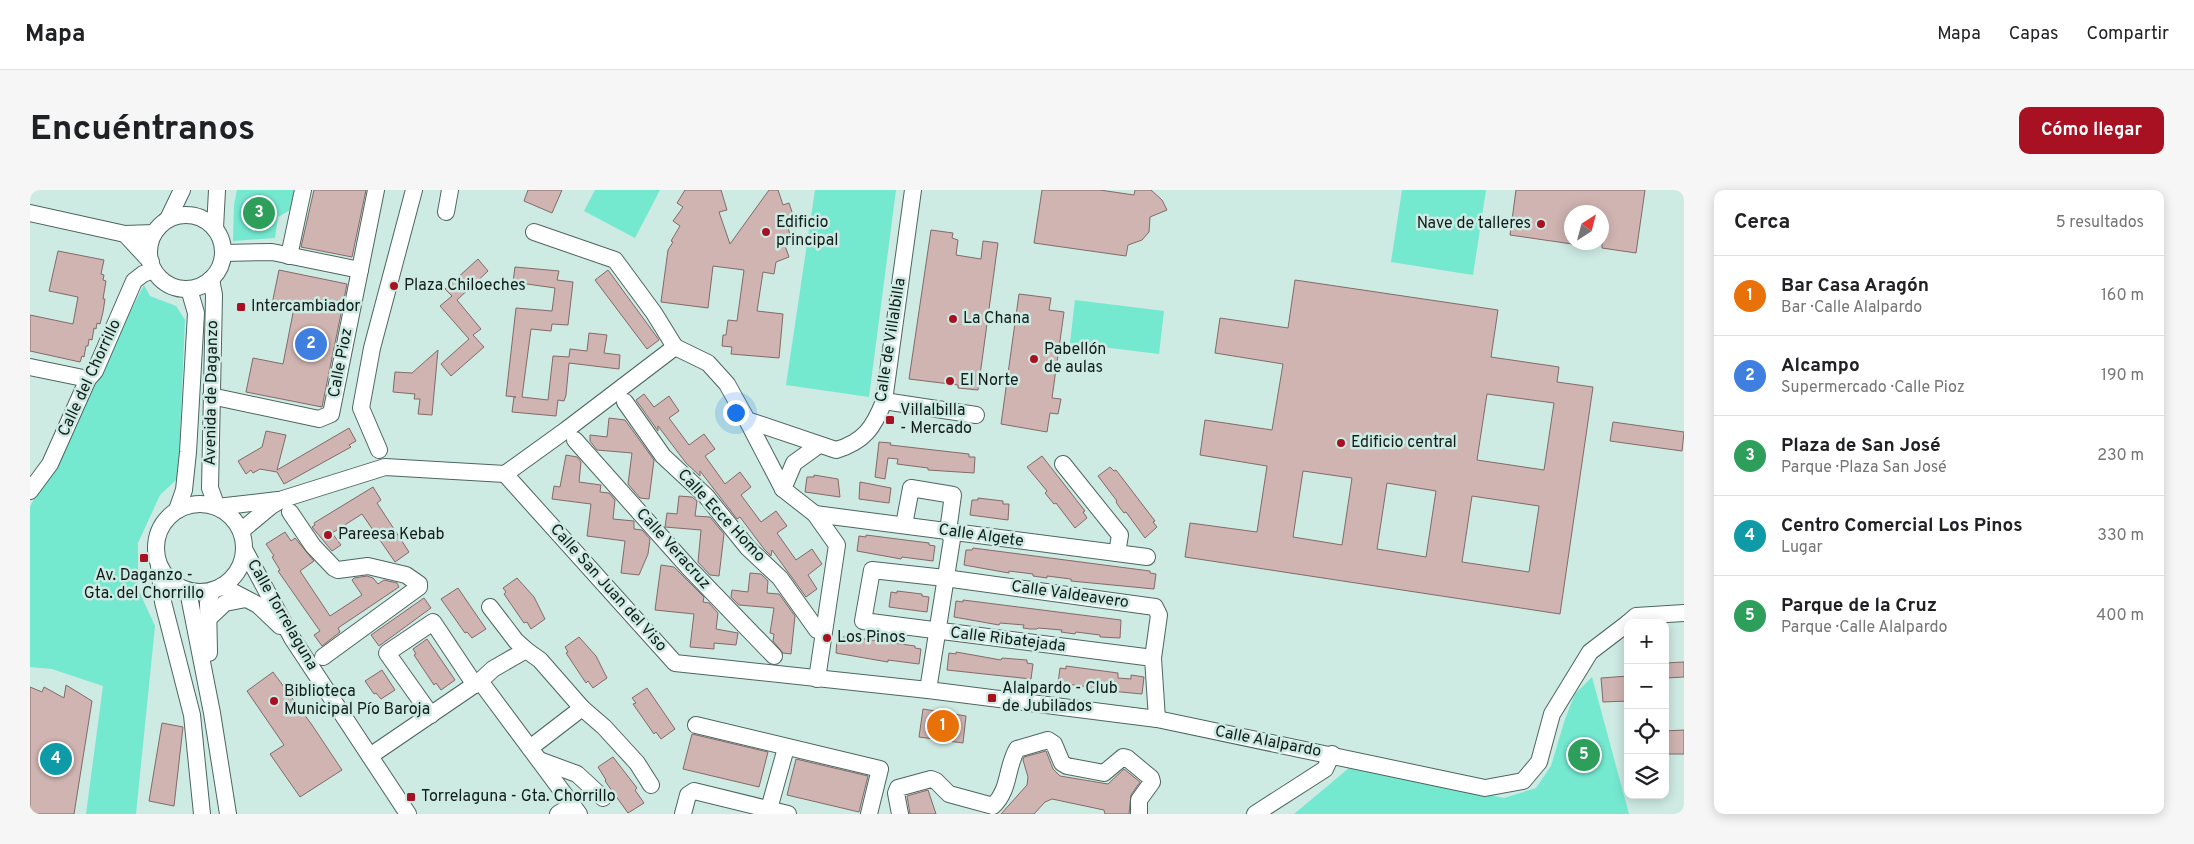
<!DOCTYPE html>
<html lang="es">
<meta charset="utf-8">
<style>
body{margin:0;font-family:Overpass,sans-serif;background:#f6f6f6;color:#202124}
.controls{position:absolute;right:15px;bottom:15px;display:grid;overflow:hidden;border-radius:10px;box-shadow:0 2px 12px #0003}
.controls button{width:45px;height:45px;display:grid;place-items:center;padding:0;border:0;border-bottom:1px solid #e0e0e0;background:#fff;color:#202124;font:25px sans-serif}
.compass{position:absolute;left:1534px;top:15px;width:45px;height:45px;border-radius:50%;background:#fff;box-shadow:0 2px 12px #0003;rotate:36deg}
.you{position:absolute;left:705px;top:222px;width:18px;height:18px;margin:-12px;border:4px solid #fff;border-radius:50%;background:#1a73e8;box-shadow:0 0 0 8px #1a73e833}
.badge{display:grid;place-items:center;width:32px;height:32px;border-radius:50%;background:#a81122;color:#fff;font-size:16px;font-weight:700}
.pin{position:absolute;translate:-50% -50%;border:2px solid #fff;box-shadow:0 1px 5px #0006}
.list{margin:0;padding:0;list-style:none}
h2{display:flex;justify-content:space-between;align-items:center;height:65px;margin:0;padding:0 20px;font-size:21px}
h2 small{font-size:16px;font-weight:400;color:#757577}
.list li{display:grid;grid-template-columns:32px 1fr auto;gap:15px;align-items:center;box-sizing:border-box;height:80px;padding:0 20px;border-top:1px solid #e0e0e0}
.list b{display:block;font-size:19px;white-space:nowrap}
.list p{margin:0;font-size:16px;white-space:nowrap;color:#757577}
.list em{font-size:16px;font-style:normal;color:#757577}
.icon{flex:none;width:28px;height:28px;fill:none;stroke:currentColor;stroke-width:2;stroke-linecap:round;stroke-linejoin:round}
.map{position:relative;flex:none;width:1654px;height:624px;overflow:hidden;border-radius:10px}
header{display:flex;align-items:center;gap:30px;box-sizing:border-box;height:70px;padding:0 25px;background:#fff;border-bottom:1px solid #e0e0e0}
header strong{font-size:24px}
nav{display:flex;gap:28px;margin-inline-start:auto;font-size:18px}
.intro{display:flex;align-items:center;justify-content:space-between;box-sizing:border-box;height:120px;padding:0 30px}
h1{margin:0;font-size:35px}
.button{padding:12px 22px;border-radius:10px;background:#a81122;color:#fff;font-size:18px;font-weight:700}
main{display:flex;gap:30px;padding:0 30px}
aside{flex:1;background:#fff;border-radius:10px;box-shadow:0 2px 12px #0003}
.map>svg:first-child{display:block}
.green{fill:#75e8d0}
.building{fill:#cfb4b1;stroke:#836a68;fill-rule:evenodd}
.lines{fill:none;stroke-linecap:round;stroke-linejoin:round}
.minor-casing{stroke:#4c6660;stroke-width:18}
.minor{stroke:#fff;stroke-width:16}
.poi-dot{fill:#a81122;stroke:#cdeae3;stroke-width:2}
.labels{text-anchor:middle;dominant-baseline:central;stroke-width:5;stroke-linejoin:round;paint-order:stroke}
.poi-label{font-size:16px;fill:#111c19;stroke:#cdeae3;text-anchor:start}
.street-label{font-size:16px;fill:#111c19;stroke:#cdeae3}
</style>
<header>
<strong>Mapa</strong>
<nav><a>Mapa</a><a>Capas</a><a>Compartir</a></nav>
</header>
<div class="intro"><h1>Encuéntranos</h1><a class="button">Cómo llegar</a></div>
<main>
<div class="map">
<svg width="1654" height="624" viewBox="0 0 1654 624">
<rect width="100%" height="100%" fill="#cdeae3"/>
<g class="green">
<polygon points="207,0 264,0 260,20 248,27 245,48 203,51 204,15"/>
<polygon points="565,0 630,0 605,48 554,21"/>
<polygon points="785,0 866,0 839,207 756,195"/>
<polygon points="1372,0 1456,0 1443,85 1361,72"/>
<polygon points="114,95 120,106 146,116 155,130 148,288 130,305 108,353 108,399 125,436 106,624 56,624 73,496 22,479 0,477 0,317"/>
<polygon points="1045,110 1134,121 1129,164 1040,153"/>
<polygon points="1562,487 1599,624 1264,624 1319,578 1474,608 1506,598 1521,576 1535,529 1545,504"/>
</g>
<g class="building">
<polygon points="284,0 336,0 322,67 271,57"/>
<polygon points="498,0 532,0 522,23 494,11"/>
<polygon points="655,0 691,0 697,20 689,22 700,54 739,0 748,0 753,15 759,13 764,28 756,31 761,48 753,50 759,67 746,72 744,84 733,82 727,121 753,124 749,168 701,164 702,157 692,156 693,145 696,145 698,130 707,131 714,80 683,76 678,118 631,112 638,60 643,52 641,51 650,36 643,31 653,17 647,13"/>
<polygon points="1012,0 1070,0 1104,5 1105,0 1121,0 1132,10 1137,20 1120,27 1119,42 1112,50 1098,55 1096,66 1004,53"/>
<polygon points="1486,0 1615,0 1606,63 1572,58 1572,22 1542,22 1542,54 1480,45"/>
<polygon points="901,40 923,43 922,48 928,50 926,65 951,69 953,51 968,53 948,200 928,198 928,195 879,189"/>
<polygon points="28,61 74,70 71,84 74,85 73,90 76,91 73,109 75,109 73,122 70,134 67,133 66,139 64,138 62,150 59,149 58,156 56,156 54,167 52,166 50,172 0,161 0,125 43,134 48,107 19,101"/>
<polygon points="448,69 458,81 427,110 451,139 443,145 454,157 421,186 411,174 439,149 410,116 422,106 415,99"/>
<polygon points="485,77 529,81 527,90 543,92 538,135 522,134 521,141 501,139 492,207 518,210 523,166 539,167 540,159 557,161 559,143 577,145 574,163 590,165 589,179 539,173 536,205 534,211 528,210 526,226 482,222 484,207 486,207 476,206 486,118 522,121 525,98 483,92"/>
<polygon points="249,80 317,94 292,217 216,202 223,168 253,174 264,118 242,114"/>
<polygon points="578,80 629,150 617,159 565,90"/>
<path d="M1265,90L1468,120L1461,167L1529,177L1527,192L1563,197L1530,424L1155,367L1160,333L1227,342L1237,276L1170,265L1175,230L1242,240L1253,174L1185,163L1190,128L1258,138ZM1457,204L1524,213L1514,280L1447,270ZM1273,281L1322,288L1312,355L1263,347ZM1357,293L1406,301L1396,367L1347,359ZM1442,306L1509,316L1499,382L1432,372Z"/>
<polygon points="989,104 1021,108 1019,120 1034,122 1022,208 1031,209 1028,224 1020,223 1017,242 971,234"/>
<polygon points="408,160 402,225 388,224 390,209 384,209 385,204 363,202 365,182 382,183"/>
<polygon points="614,204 624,217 639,206 649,221 639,228 659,255 674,244 685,259 675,266 695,294 710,282 721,297 711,305 731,332 746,321 757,336 747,343 766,370 782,359 792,374 778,385 787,399 776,407 742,360 741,366 734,359 710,327 707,329 670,281 670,286 656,273 628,236 628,241 606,210"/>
<polygon points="579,228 595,230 624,270 619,309 610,308 598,294 602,263 567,260 560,251 560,245 577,247"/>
<polygon points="1583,232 1654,242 1652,261 1580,251"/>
<polygon points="319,238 326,251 319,255 321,257 254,294 247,282 230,279 223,283 221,280 216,284 208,271 232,257 236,241 256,245 247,280"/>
<polygon points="849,252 861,253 860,255 939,264 939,267 945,267 944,283 898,280 898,278 867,274 868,269 858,268 855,289 845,287"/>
<polygon points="536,265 547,267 551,272 549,292 571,295 570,302 579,303 585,310 583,329 604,331 604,339 612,340 620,349 618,364 609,385 591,383 595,351 557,346 561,314 522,309 524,296 530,297"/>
<polygon points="1012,266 1055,321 1053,322 1057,328 1045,338 1026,313 1024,314 1019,308 1015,303 1017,301 997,277"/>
<polygon points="1080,277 1084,281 1086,280 1125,331 1123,332 1127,337 1115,348 1096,322 1094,323 1090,318 1086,312 1087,311 1068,286"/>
<polygon points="784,285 808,289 810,307 775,302 777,287 784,287"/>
<polygon points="830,292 861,298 859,313 829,309"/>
<polygon points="343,297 351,310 347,313 379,362 365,372 332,324 302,343 311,355 302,361 282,337 285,335 284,333"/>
<polygon points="649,306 662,307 667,311 665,326 680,327 694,344 689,386 680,385 668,372 671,340 635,337 637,323 647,324"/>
<polygon points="948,308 973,311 973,314 979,314 978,330 940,325 942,310 948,310"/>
<polygon points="255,342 261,351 265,348 284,371 270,381 300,426 332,405 322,390 324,388 337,386 343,388 348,394 354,390 367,393 369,397 308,438 310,442 292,456 284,445 290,441 248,381 250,380 242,367 244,366 236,354"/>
<polygon points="836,345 899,353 899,355 905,356 903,371 872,367 871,369 827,361 829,346 836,347"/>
<polygon points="943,358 1120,381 1120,383 1126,384 1124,399 1041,391 1041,389 1017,386 1017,388 1003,386 1003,384 979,381 979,383 934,375 936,360 942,360"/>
<polygon points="631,375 644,377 674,407 673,412 679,413 688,423 686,439 708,443 706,455 684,453 684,459 660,457 664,424 625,420"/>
<polygon points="720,383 731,384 738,391 737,403 749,404 765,426 761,464 753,463 743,451 744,444 740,443 744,418 709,415 701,407 702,400 718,402"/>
<polygon points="487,388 504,407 515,429 501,439 497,432 494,433 474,404 476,402 473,398"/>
<polygon points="428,398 456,439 442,448 437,442 435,443 411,409"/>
<polygon points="867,401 892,404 892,406 899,407 897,422 859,417 861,402 867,403"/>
<polygon points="394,408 401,418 349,456 341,445"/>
<polygon points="933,410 1091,430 1090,448 1070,447 1070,445 1046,442 1045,444 1031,442 1032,440 1008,438 1007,439 1000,439 993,438 994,435 970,433 969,435 924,427 926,411 933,412"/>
<polygon points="814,446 885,456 885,458 891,459 889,474 858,470 858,472 806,463 807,448 814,449"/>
<polygon points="549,447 566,466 577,488 563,498 558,491 556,493 536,463 538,462 535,457"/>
<polygon points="397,449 425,490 411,500 406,493 404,495 384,465 386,464 383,459"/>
<polygon points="926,462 971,470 972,468 997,470 997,473 1003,474 1001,489 917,480 919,463 926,464"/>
<polygon points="1654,472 1654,487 1635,488 1635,473"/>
<polygon points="1036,476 1088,483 1088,488 1101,489 1101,485 1114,487 1112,504 1059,499 1059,497 1028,493 1030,478 1036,479"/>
<polygon points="352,480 365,500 351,509 346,503 344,504 335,491"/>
<polygon points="243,482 282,535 312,580 270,607 240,564 254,555 217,501"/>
<polygon points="1598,486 1598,511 1573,512 1571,488"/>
<polygon points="36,495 62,511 44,624 0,624 0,497 12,502 14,497 34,508"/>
<polygon points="617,498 645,539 631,549 626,542 624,544 603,514 606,513 602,508"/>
<polygon points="893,519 936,526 933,553 889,547"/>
<polygon points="132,533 153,537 144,616 119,611"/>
<polygon points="1654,540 1654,564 1635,564 1635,541"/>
<polygon points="662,544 738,562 729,597 653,579"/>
<polygon points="1016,561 1023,579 1030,586 1078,594 1094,579 1110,592 1101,605 1099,624 1075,624 1074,620 1022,609 1015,612 1004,624 971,624 997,595 998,587 993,570 994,567"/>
<polygon points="583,567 607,598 605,600 614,613 598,623 575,591 576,590 568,577"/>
<polygon points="766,569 838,586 829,622 757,605"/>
<polygon points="898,600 906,624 880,624 877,606"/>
</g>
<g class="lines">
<g class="minor-casing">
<g id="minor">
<polyline points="416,22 420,0"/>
<polyline points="0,23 95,44 124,43"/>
<circle cx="156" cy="62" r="37"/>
<polyline points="138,29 152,0"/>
<polyline points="185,38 187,0"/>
<polyline points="504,42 585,70 624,123 645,157"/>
<polyline points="95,44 121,72"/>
<polyline points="193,63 242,62 330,80"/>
<polyline points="259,66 273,0"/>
<polyline points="181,89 184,105 180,298 187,317"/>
<path d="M645,157L678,173L697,194L717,230L806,260C834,252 844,237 854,211L883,0"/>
<polyline points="0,177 58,189"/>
<polyline points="181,206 289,229 301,224 346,0"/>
<polyline points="854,211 946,225"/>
<polyline points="595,212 633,266 676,306 718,358 750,388 787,440"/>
<polyline points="717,230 753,299"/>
<polyline points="545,250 659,378 744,466"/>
<polyline points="349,260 331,218 342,158 384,0"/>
<polyline points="1033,274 1090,345 1087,363"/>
<polyline points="475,284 645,473 898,500 1127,529 1455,598 1493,591 1509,572 1522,524 1560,462 1598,433"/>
<polyline points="0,301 20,274 58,189 65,181 104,91 113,84 123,80"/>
<circle cx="170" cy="358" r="44"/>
<polyline points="187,317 248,310"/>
<polyline points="147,320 154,300 158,262 166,123 159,99"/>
<polyline points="260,322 283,356 304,378 308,380 338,376 376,385 389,394 389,397 293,467"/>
<polyline points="785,324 1117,367"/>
<polyline points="874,335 881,298 923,305 918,341 922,349 898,500"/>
<polyline points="211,341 241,316 253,309 355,277 475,284 536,240 645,157"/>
<polyline points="214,359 262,448 378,624"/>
<polyline points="129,376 133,412 162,525 172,624"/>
<polyline points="192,396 228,415 250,436"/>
<polyline points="158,401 182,523 198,624"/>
<polyline points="460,417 486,451 496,460"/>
<polyline points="177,430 195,413 216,409"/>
<polyline points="1598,433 1606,426 1654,423"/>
<polyline points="179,463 178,413 182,401"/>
<polyline points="1123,468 833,431 842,380 915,388 1125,417 1129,425 1123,468 1127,529"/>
<polyline points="787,489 807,355 785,324 753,299 764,273 789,255"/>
<polyline points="450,491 549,624"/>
<polyline points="401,525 357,463 403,432 445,495"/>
<polyline points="666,535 850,579 839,624"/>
<polyline points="500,558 552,518"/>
<polyline points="340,566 450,491 463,479 496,460 510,470 552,518 574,537 607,573 621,595"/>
<polyline points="509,570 547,584 573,608"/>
<polyline points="739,619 756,558"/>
<polyline points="528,624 542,615"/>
<polyline points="653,624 658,605 664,601 758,624"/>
<path d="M870,624L866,603L868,598L901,589L906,591L919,604L963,616C980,600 976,578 987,559L1018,550L1024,554L1032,573L1037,576L1074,583L1093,567L1097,568L1121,588L1122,592L1109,610V624"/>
<polyline points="1225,624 1295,579 1302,564"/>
</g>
</g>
<use href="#minor" class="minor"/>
</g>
<g class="poi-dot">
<circle cx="1511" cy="34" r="5"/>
<circle cx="736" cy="42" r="5"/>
<circle cx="364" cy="96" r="5"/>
<rect x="206" y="112" width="10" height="10" rx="2.5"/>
<circle cx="923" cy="129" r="5"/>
<circle cx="1004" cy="169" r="5"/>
<circle cx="920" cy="191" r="5"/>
<rect x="855" y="225" width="10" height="10" rx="2.5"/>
<circle cx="1311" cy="253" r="5"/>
<circle cx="298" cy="345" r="5"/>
<rect x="109" y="363" width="10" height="10" rx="2.5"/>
<circle cx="797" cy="448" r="5"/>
<rect x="957" y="503" width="10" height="10" rx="2.5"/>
<circle cx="244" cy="511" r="5"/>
<rect x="376" y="602" width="10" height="10" rx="2.5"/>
</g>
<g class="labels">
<g class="poi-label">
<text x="746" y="33">Edificio<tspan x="746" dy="18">principal</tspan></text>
<text x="1501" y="34" text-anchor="end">Nave de talleres</text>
<text x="374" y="96">Plaza Chiloeches</text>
<text x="221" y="117">Intercambiador</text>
<text x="933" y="129">La Chana</text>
<text x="1014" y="160">Pabellón<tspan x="1014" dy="18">de aulas</tspan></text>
<text x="930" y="191">El Norte</text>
<text x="870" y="221">Villalbilla<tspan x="870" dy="18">- Mercado</tspan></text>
<text x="1321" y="253">Edificio central</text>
<text x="308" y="345">Pareesa Kebab</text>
<text x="114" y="386" text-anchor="middle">Av. Daganzo -<tspan x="114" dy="18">Gta. del Chorrillo</tspan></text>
<text x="807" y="448">Los Pinos</text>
<text x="972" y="499">Alalpardo - Club<tspan x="972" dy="18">de Jubilados</tspan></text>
<text x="254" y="502">Biblioteca<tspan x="254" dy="18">Municipal Pío Baroja</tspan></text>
<text x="391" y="607">Torrelaguna - Gta. Chorrillo</text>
</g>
<g class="street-label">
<text transform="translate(861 150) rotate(-81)">Calle de Villalbilla</text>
<text transform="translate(311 173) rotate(-79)">Calle Pioz</text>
<text transform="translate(60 188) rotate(-65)">Calle del Chorrillo</text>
<text transform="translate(182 203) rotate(-89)">Avenida de Daganzo</text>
<text transform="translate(691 326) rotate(47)">Calle Ecce Homo</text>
<text transform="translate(951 346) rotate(8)">Calle Algete</text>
<text transform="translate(643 359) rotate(48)">Calle Veracruz</text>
<text transform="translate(578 398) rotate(48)">Calle San Juan del Viso</text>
<text transform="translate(1040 405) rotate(8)">Calle Valdeavero</text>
<text transform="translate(252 425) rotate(60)">Calle Torrelaguna</text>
<text transform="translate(978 450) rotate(7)">Calle Ribatejada</text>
<text transform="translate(1238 552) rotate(11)">Calle Alalpardo</text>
</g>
</g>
</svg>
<div class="controls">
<button>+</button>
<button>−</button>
<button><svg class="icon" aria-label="locate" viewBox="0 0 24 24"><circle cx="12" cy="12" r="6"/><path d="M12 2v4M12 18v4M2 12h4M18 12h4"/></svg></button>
<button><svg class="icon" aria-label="layers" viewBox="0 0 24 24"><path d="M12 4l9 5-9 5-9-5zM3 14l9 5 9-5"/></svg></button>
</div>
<svg class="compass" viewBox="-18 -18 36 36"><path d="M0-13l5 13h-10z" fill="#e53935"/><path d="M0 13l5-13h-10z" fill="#757577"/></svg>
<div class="you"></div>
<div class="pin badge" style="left:913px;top:536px;background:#e8710a">1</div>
<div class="pin badge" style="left:281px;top:154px;background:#3f7fe0">2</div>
<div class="pin badge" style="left:229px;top:23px;background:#2e9e5b">3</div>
<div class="pin badge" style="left:26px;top:569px;background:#0f9aa8">4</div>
<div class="pin badge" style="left:1554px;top:565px;background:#2e9e5b">5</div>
</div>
<aside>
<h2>Cerca<small>5 resultados</small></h2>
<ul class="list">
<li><span class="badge" style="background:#e8710a">1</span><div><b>Bar Casa Aragón</b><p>Bar · Calle Alalpardo</p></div><em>160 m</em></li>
<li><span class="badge" style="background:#3f7fe0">2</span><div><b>Alcampo</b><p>Supermercado · Calle Pioz</p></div><em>190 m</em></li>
<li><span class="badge" style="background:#2e9e5b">3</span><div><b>Plaza de San José</b><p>Parque · Plaza San José</p></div><em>230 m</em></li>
<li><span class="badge" style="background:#0f9aa8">4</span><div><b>Centro Comercial Los Pinos</b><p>Lugar</p></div><em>330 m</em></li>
<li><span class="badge" style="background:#2e9e5b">5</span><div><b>Parque de la Cruz</b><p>Parque · Calle Alalpardo</p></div><em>400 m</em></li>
</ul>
</aside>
</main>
